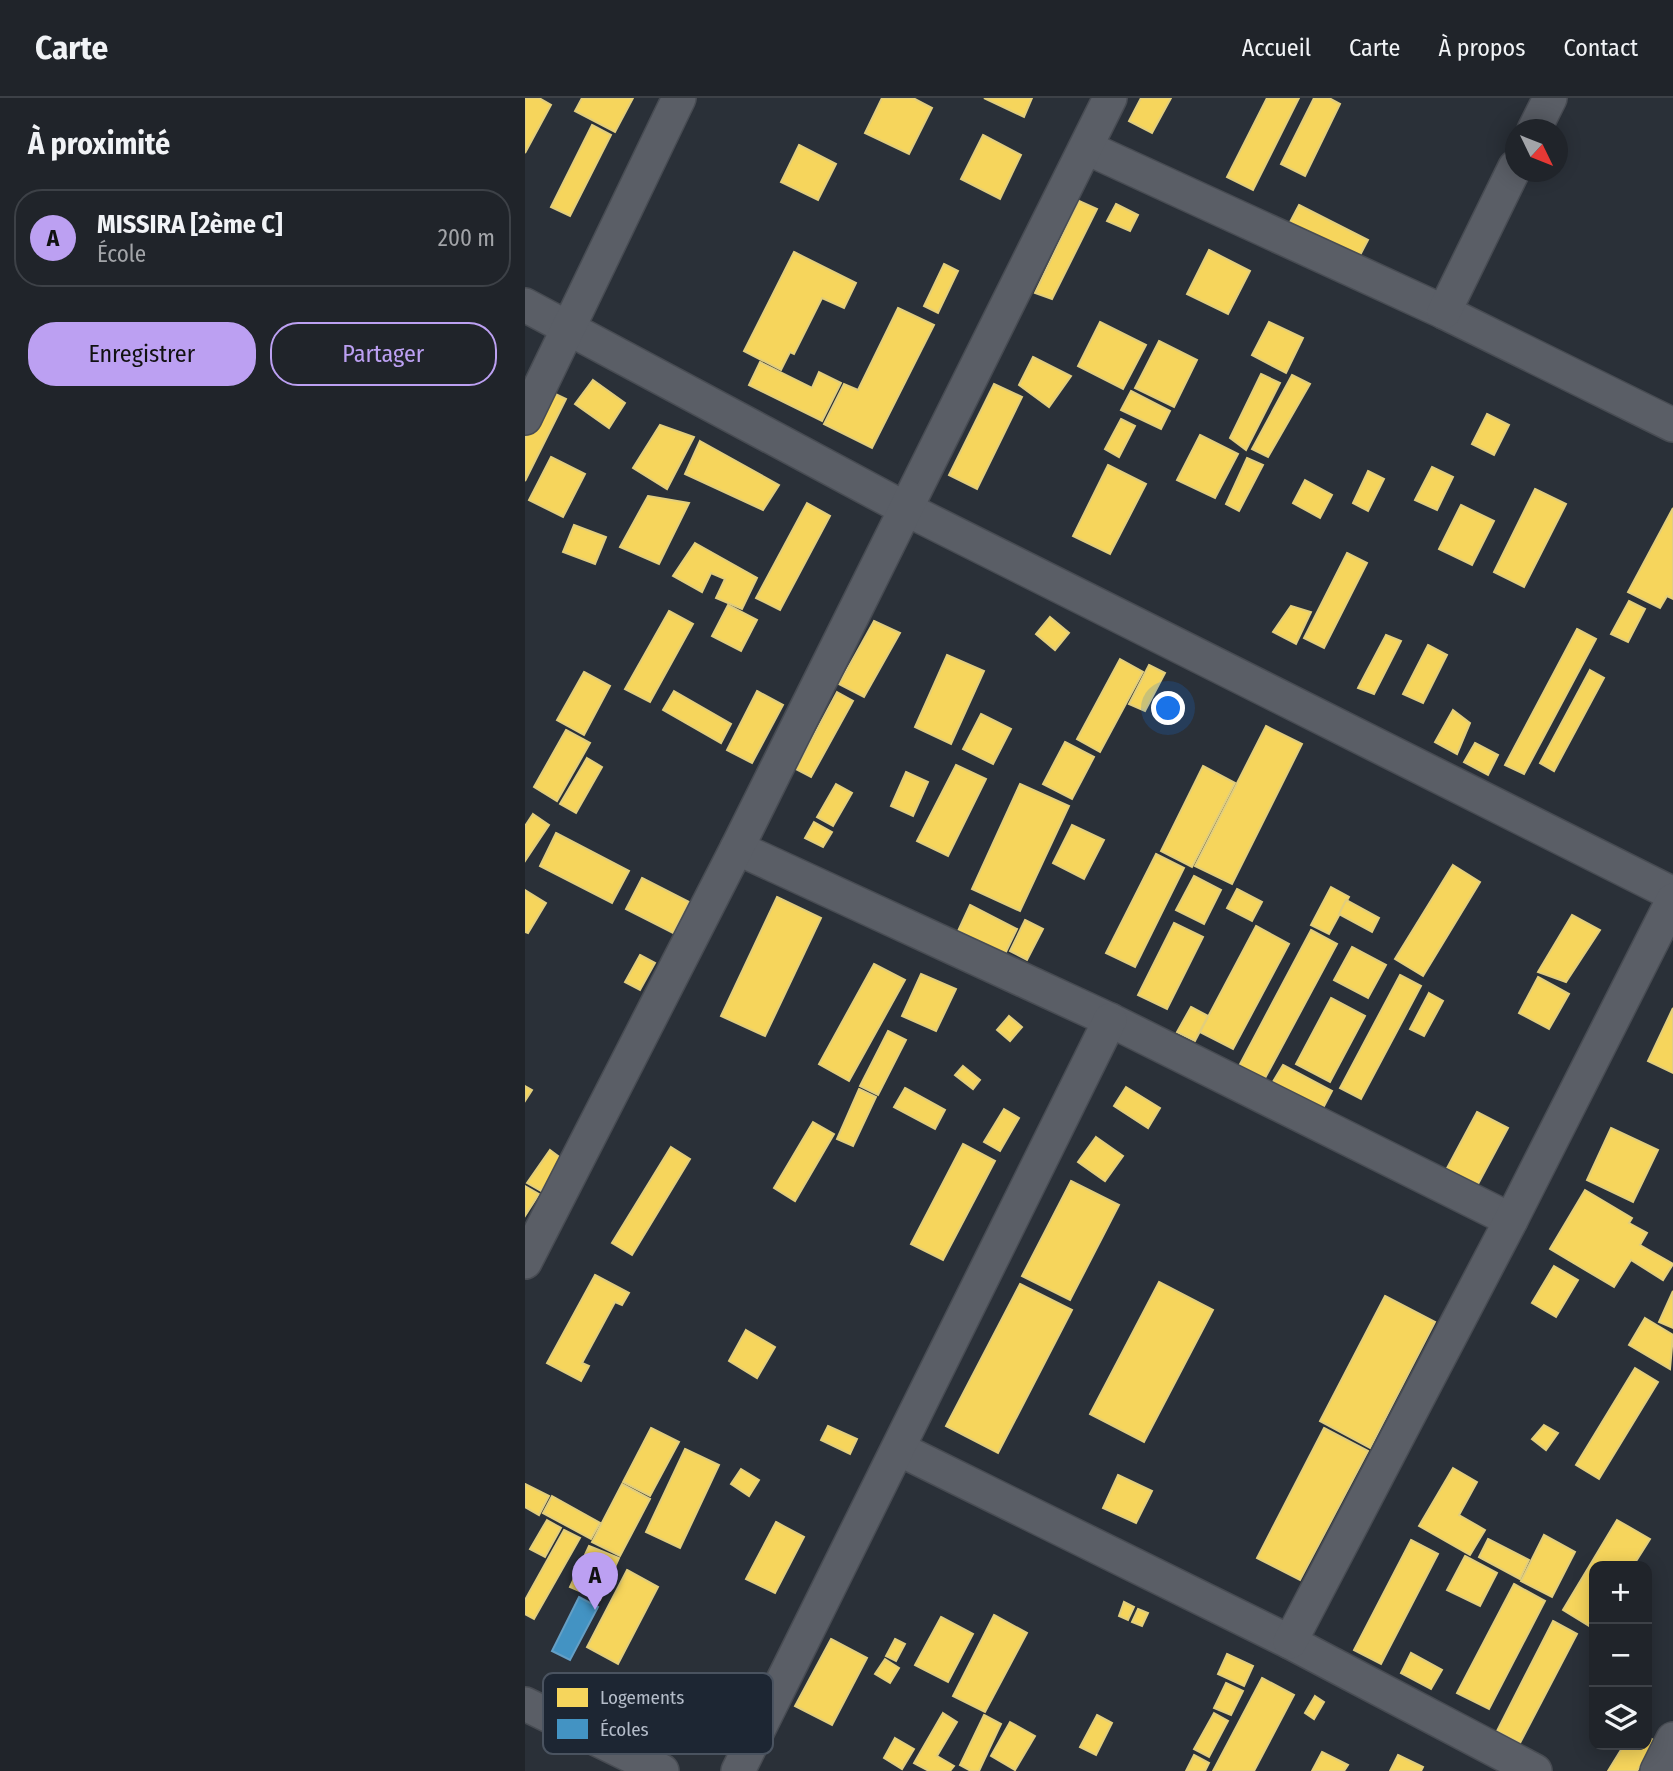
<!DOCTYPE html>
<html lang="fr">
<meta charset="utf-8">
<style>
body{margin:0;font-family:"Fira Sans Condensed",sans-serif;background:#282c32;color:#f1f3f6}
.controls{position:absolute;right:21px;bottom:21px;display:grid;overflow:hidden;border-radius:14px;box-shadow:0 4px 18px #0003}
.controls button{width:63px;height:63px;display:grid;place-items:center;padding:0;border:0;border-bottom:2px solid #3d4147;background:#20242a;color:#f1f3f6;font:35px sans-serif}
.compass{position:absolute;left:980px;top:21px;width:63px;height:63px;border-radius:50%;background:#20242a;box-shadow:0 4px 18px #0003;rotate:133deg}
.you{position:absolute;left:644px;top:611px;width:24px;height:24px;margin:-18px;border:5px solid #fff;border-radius:50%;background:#1a73e8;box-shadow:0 0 0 10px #1a73e833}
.badge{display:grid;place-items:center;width:46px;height:46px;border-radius:50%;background:#bca0f2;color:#111;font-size:23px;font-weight:700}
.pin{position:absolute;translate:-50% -58px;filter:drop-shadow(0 2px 4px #0008)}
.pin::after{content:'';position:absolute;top:37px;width:24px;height:21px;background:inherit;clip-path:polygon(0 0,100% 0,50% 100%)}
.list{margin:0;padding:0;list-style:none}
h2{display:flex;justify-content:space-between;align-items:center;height:91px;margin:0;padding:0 28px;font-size:30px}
h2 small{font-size:23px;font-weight:400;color:#a2a4a8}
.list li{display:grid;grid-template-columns:46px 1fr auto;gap:21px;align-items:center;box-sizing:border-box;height:98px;margin:0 14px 14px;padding:0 14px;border:2px solid #3d4147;border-radius:28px}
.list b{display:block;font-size:26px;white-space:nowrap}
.list p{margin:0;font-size:23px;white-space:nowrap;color:#a2a4a8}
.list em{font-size:23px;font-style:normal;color:#a2a4a8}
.actions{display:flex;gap:14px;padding:21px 28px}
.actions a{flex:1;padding:16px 0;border:2px solid #bca0f2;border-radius:28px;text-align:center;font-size:24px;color:#bca0f2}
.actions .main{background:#bca0f2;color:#111}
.icon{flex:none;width:38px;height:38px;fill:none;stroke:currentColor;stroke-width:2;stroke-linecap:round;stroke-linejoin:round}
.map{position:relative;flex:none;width:1148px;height:1673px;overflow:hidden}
header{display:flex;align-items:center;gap:42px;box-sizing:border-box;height:98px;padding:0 35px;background:#20242a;border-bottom:2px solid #3d4147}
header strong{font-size:33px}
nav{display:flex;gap:38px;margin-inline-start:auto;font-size:24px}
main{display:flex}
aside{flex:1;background:#20242a}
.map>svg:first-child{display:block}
.homes{fill:#f6d55c;stroke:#e2ce7d;stroke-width:2}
.schools{fill:#4393c3;stroke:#659fc5;stroke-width:2}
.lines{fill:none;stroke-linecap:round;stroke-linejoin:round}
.minor-casing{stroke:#484c53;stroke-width:36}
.minor{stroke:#5a5e66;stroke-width:33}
.key{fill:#1d2633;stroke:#4a5360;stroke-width:2}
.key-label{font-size:19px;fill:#b4bcc9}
</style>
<header>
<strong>Carte</strong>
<nav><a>Accueil</a><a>Carte</a><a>À propos</a><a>Contact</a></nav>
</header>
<main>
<aside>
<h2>À proximité<small></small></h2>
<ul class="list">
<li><span class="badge">A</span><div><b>MISSIRA [2ème C]</b><p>École</p></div><em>200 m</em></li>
</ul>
<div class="actions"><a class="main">Enregistrer</a><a>Partager</a></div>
</aside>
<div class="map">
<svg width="1148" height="1673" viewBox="0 0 1148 1673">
<rect width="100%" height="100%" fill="#2a3038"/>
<g class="homes">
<polygon points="0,0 14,0 26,7 0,55"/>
<polygon points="57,0 108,0 90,34 50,13"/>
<polygon points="357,0 388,0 407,10 384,56 340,35"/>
<polygon points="459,0 507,0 499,19"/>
<polygon points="616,0 646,0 627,35 604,23"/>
<polygon points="742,0 774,0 728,92 702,79"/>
<polygon points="789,0 804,0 815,6 780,78 756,66"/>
<polygon points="67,27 86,37 45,118 26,109"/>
<polygon points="458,37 496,57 475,101 436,81"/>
<polygon points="274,47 311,66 293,102 256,84"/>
<polygon points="554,103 572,111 527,201 510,195"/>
<polygon points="591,106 613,117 605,133 582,123"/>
<polygon points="774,107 843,142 833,161 764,126"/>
<polygon points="684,152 725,173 703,216 662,196"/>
<polygon points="269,154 331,185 319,210 297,200 269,256 265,254 256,272 219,253"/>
<polygon points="419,166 433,173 413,215 399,208"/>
<polygon points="373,210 409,227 347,350 299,326 319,286 333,292"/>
<polygon points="575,224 621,247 598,291 553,268"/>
<polygon points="744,224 778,240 761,275 727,257"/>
<polygon points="634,243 672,262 649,309 610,290"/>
<polygon points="508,259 546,278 524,309 494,287"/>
<polygon points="235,264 287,290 294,274 316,285 297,323 224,287"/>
<polygon points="736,276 755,285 721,352 705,340"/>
<polygon points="767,277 785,286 743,359 727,351"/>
<polygon points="68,282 100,305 84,330 50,306"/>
<polygon points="469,286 497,299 452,391 424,377"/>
<polygon points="24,293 41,301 0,383 0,340"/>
<polygon points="606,293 645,313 636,331 596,312"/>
<polygon points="962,316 984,327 969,357 947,346"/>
<polygon points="596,321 610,328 594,359 580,351"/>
<polygon points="135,327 169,339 142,391 108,370"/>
<polygon points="675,337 713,356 690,400 652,382"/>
<polygon points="175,343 254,387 238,412 160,376"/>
<polygon points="26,359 60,376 38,419 4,402"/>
<polygon points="722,360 738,367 714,413 701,406"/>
<polygon points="583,367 621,386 585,456 548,438"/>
<polygon points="907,369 928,379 912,412 890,402"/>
<polygon points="843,373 859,381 843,413 828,405"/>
<polygon points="780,382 807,397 795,420 768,405"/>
<polygon points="1010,391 1041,406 999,489 969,474"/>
<polygon points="123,398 164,405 134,466 95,449"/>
<polygon points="282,405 305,418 255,512 231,500"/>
<polygon points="936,407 969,423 947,467 914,451"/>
<polygon points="1148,410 1148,501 1142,498 1135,510 1103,494"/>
<polygon points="49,427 81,439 70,466 38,454"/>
<polygon points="170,445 232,480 217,511 191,500 200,481 186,475 177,494 148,478"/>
<polygon points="822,455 842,465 799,550 779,540"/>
<polygon points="1104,503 1120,511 1103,544 1086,536"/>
<polygon points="203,507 232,522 216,553 187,538"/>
<polygon points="766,508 786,514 771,546 748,534"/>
<polygon points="144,513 168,526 125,604 100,591"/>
<polygon points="525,519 544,535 530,552 511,536"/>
<polygon points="349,523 375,535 339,599 314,586"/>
<polygon points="1052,531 1071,541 999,676 980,667"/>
<polygon points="861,537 876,543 849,596 833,590"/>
<polygon points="903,547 922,557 898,605 878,596"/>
<polygon points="422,557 459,573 426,646 390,629"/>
<polygon points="595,561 618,574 575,654 552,641"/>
<polygon points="624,567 640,575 620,613 604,606"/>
<polygon points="1065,572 1079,580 1029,673 1015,665"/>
<polygon points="59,574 85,588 59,637 32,622"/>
<polygon points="149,593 206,626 196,645 138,612"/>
<polygon points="232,593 258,607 227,665 202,652"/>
<polygon points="312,594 328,603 286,679 271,671"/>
<polygon points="928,612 945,625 932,656 910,644"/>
<polygon points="456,616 486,631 468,666 438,651"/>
<polygon points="741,628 777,646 707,786 670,768"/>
<polygon points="41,632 65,645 32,703 9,689"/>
<polygon points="540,644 569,659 547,701 518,686"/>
<polygon points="950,645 973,657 963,677 939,664"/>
<polygon points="62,660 77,669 51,715 35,706"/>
<polygon points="431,667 461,681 423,758 392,743"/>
<polygon points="678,668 710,685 667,769 636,753"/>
<polygon points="381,674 403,684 388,718 366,708"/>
<polygon points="311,686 327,695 308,728 292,719"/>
<polygon points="495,686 544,708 495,813 447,791"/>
<polygon points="8,716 24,727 0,763 0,728"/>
<polygon points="289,724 307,734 298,749 280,740"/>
<polygon points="547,727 579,742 559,781 528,765"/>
<polygon points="31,735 104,773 87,805 15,768"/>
<polygon points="631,756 659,770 610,869 581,855"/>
<polygon points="928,767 955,784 898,878 870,861"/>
<polygon points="669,778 696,792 679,826 651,812"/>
<polygon points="117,780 164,804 148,835 101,811"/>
<polygon points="806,789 824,799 804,836 786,827"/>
<polygon points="712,791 737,804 727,823 702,810"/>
<polygon points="0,792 21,805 3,835 0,834"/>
<polygon points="252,799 296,820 240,938 196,918"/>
<polygon points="821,802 854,820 847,834 814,816"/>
<polygon points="445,807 492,831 480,856 433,833"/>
<polygon points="1047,817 1075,832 1041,884 1013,874"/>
<polygon points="500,822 518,831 502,862 485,853"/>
<polygon points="649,825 678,839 642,911 613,897"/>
<polygon points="731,828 764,846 708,951 675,934"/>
<polygon points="786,832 812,846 739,982 714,968"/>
<polygon points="827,849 861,867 843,900 809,882"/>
<polygon points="115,857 130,865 115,892 100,884"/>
<polygon points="349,866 380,882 324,983 294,966"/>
<polygon points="396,876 431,891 411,933 377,918"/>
<polygon points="875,877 896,888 836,1001 815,990"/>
<polygon points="1013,879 1044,896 1024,931 994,915"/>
<polygon points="904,895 918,903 899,938 885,931"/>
<polygon points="806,900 840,918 805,984 771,966"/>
<polygon points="666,909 683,918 670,943 652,934"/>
<polygon points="1148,910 1148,975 1123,963"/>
<polygon points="484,918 497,929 485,943 472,932"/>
<polygon points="363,933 381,942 353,997 335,988"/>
<polygon points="758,967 807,993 796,1014 746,987"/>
<polygon points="438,968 455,982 448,991 430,977"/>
<polygon points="0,988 7,992 0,1003"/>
<polygon points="601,989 635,1010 623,1030 589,1008"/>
<polygon points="380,990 420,1012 410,1031 369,1009"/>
<polygon points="334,991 351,999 328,1048 312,1041"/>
<polygon points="479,1011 494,1020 475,1053 459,1044"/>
<polygon points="952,1014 983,1030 952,1088 921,1072"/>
<polygon points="288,1024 309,1036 270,1103 249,1090"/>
<polygon points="1086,1030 1133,1052 1108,1104 1062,1082"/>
<polygon points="571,1039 598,1058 580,1083 553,1064"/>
<polygon points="438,1046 470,1063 418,1162 386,1146"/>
<polygon points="146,1049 165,1061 107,1157 87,1145"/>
<polygon points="25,1052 37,1061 16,1093 2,1085"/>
<polygon points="546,1083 594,1107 545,1202 497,1178"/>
<polygon points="0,1088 14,1096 0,1118"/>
<polygon points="1060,1092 1107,1120 1104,1125 1122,1135 1115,1147 1148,1166 1138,1182 1106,1162 1089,1189 1025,1151"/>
<polygon points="1029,1168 1053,1182 1031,1219 1007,1205"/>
<polygon points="70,1177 104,1195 97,1207 90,1204 57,1265 64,1268 56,1283 22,1265"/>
<polygon points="634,1184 688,1212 619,1344 565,1316"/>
<polygon points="495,1186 547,1212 473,1355 421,1328"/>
<polygon points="1148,1193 1148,1230 1134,1224"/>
<polygon points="860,1198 910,1224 845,1350 795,1323"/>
<polygon points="1120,1220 1148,1237 1145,1271 1104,1247"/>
<polygon points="221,1232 250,1249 232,1280 204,1263"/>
<polygon points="1110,1270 1133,1284 1074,1381 1051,1367"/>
<polygon points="1019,1327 1033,1335 1021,1352 1007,1341"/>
<polygon points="303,1328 332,1341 325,1356 296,1342"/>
<polygon points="126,1330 154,1344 125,1398 98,1384"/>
<polygon points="799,1330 843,1353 775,1482 732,1460"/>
<polygon points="160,1351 194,1367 155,1450 121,1434"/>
<polygon points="928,1370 952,1384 934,1417 960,1432 945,1457 894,1428"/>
<polygon points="216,1371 234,1382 224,1398 206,1386"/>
<polygon points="593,1377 627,1393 611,1425 578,1410"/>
<polygon points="0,1386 24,1398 14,1417 0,1409"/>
<polygon points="97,1386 125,1401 95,1458 67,1444"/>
<polygon points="27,1398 75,1425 66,1441 18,1415"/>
<polygon points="22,1422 36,1430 20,1459 5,1451"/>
<polygon points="1092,1422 1125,1441 1108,1468 1069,1468 1069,1531 1038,1512"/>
<polygon points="251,1424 279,1439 250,1495 221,1481"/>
<polygon points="39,1432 55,1440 9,1521 0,1516 0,1502"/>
<polygon points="1019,1437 1050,1454 1027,1499 996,1483"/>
<polygon points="963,1441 1004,1462 995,1481 954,1459"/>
<polygon points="886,1442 913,1456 856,1566 829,1552"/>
<polygon points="64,1448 94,1460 75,1502 45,1489"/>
<polygon points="940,1458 972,1475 955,1508 922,1492"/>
<polygon points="102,1472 133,1489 93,1566 62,1549"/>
<polygon points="989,1486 1020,1503 964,1611 932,1595"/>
<polygon points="599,1504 609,1509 603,1522 594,1518"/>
<polygon points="613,1511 623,1515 617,1528 607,1524"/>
<polygon points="469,1517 502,1535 460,1614 428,1598"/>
<polygon points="416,1519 448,1536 423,1584 390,1567"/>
<polygon points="1028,1523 1052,1536 995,1645 972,1633"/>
<polygon points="306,1541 342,1560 307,1627 270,1608"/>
<polygon points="370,1541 380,1546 371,1563 361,1558"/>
<polygon points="886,1555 917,1572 906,1591 876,1575"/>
<polygon points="702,1556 728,1568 719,1588 693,1576"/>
<polygon points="360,1561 374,1570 365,1585 350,1576"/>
<polygon points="737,1580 769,1597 729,1673 688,1673"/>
<polygon points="701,1585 718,1593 706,1617 689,1610"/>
<polygon points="790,1598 799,1604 789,1621 780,1615"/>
<polygon points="418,1615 432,1624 412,1658 429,1668 425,1673 404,1673 389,1665"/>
<polygon points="689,1615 703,1623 684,1659 669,1651"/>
<polygon points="459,1617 476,1626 454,1673 446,1673 435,1667"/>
<polygon points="572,1617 587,1625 571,1657 555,1649"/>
<polygon points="485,1624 510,1638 490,1672 466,1658"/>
<polygon points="1122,1638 1130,1643 1112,1673 1083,1673 1099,1647 1122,1647"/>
<polygon points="370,1640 389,1651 377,1671 359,1660"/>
<polygon points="797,1654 823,1667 819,1673 787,1673"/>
<polygon points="669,1657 684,1665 680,1673 661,1673"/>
<polygon points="873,1657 898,1669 896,1673 865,1673"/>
</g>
<polygon class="schools" points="54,1499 73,1509 45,1562 27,1553"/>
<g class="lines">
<g class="minor-casing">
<g id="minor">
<polyline points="1009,32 1025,0"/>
<polyline points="562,50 919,214 1148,327"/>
<polyline points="0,207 381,411 1148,796"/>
<polyline points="919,214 990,69"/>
<polyline points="0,320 154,0"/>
<polyline points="212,750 585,922 986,1122"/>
<polyline points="0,1164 212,750 585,0"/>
<polyline points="374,1351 765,1544 1010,1673"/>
<polyline points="765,1544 986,1122 1148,802"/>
<polyline points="0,1606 137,1673"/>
<polyline points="213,1673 585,922"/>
<polyline points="1132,1673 1148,1641"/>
</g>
</g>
<use href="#minor" class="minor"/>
</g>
<rect x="18" y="1575" width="230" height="81" rx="10" class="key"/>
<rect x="32" y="1590" width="31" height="19" fill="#f6d55c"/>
<rect x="32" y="1621" width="31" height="20" fill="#4393c3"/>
<g class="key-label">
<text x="75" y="1606">Logements</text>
<text x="75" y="1638">Écoles</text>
</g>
</svg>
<div class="controls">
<button>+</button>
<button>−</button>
<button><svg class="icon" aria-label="layers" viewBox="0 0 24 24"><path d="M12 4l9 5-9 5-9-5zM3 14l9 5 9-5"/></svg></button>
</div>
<svg class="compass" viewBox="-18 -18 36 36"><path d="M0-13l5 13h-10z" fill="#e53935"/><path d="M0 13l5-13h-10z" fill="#a2a4a8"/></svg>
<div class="you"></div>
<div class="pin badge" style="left:70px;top:1512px">A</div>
</div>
</main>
